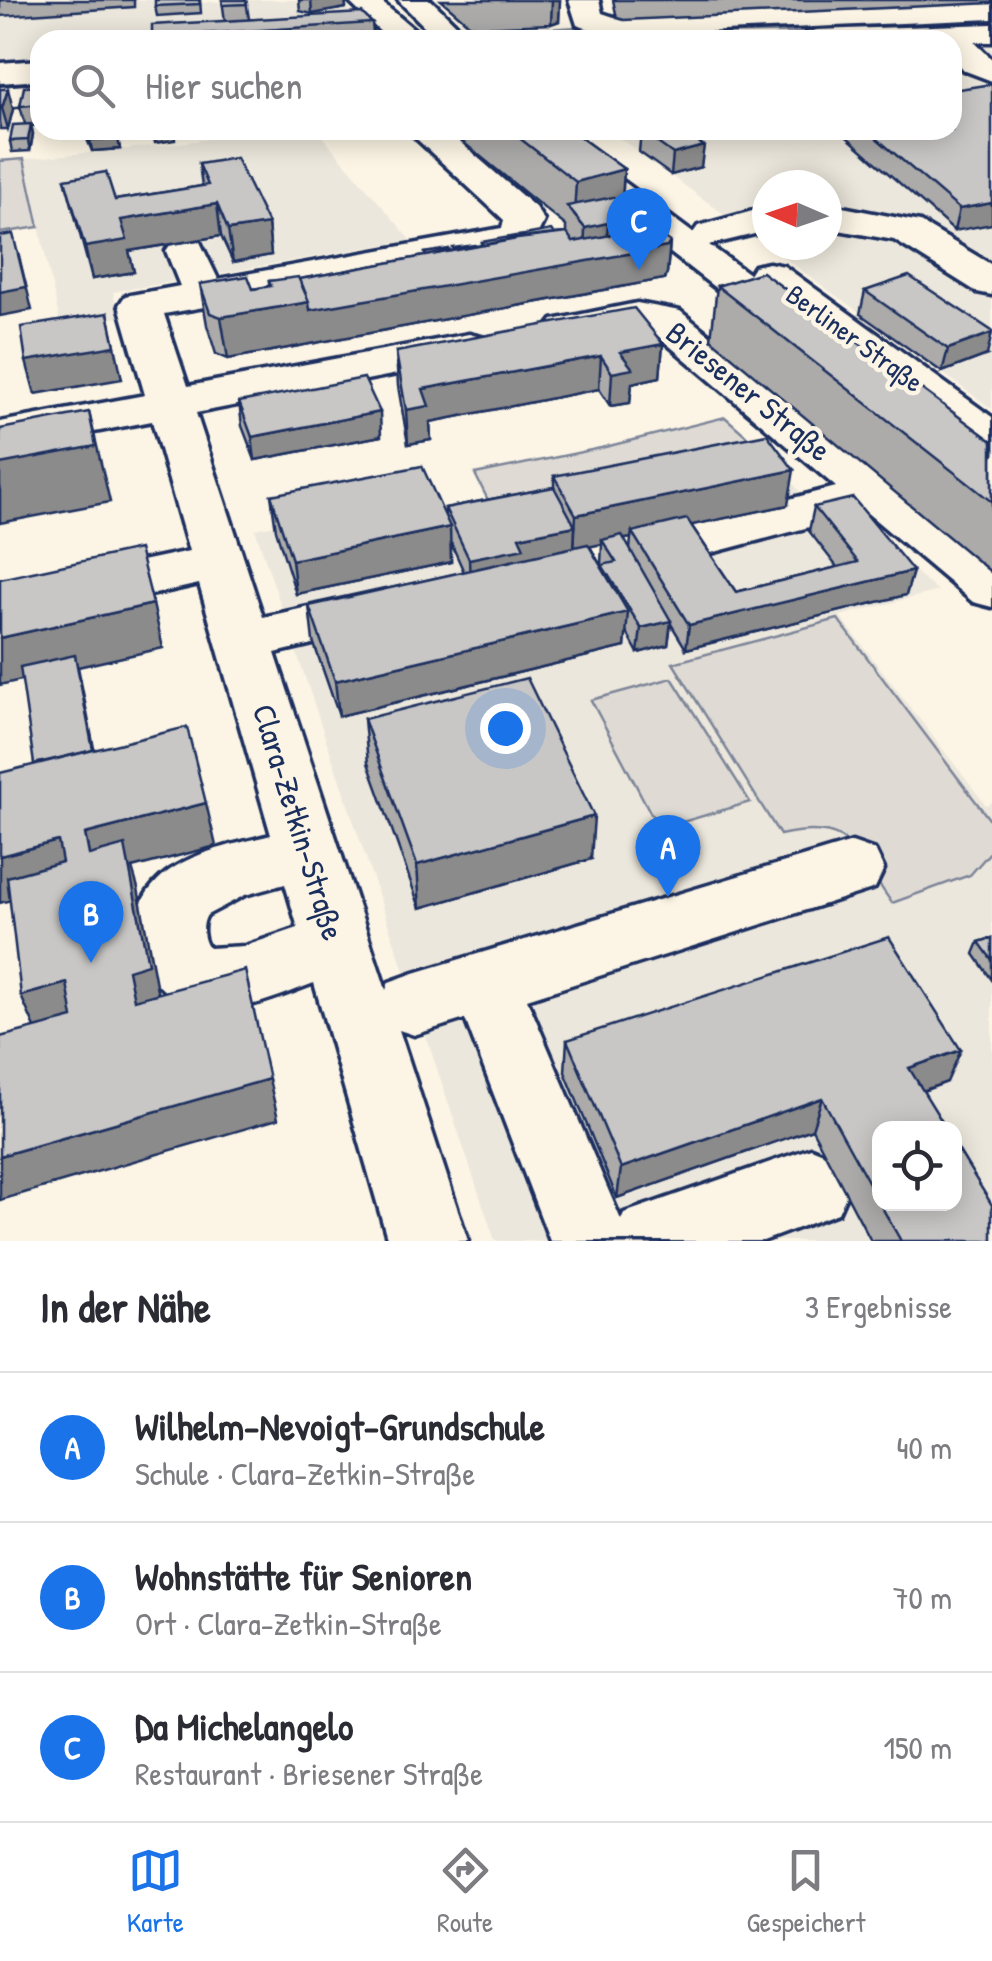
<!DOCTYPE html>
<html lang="de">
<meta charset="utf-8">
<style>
body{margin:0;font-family:"Patrick Hand",sans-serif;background:#f2f2f3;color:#2b2b33}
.controls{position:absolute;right:30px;bottom:30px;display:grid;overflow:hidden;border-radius:20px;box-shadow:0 5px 25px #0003}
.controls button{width:90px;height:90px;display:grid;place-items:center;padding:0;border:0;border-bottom:2px solid #e1e1e2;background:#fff;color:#2b2b33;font:50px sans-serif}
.compass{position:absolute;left:752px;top:170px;width:90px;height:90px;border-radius:50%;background:#fff;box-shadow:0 5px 25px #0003;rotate:272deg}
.you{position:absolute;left:505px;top:728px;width:35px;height:35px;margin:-25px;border:8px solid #fff;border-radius:50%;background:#1a73e8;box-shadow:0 0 0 15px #1a73e833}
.badge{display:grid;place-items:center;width:65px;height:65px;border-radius:50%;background:#1a73e8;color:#fff;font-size:32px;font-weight:700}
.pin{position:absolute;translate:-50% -82px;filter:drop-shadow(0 2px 5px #0008)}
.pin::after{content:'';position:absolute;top:52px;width:35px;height:30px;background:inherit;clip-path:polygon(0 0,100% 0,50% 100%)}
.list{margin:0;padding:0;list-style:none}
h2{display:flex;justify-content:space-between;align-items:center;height:130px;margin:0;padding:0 40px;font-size:42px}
h2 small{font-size:32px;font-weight:400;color:#7c7c81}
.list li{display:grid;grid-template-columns:65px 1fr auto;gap:30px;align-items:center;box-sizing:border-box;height:150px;padding:0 40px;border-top:2px solid #e1e1e2}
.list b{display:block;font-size:38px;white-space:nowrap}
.list p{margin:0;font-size:32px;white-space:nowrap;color:#7c7c81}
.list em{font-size:32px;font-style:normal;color:#7c7c81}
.icon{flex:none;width:55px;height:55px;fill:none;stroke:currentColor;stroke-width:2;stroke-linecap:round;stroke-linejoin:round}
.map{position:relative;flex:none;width:992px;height:1241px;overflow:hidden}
.search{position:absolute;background:#fff;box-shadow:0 5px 25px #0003;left:30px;right:30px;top:30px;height:110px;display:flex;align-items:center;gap:25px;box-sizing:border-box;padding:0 35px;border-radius:30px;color:#7c7c81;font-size:38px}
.sheet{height:580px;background:#fff}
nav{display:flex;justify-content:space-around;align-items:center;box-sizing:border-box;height:140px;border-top:2px solid #e1e1e2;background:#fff;font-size:28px;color:#7c7c81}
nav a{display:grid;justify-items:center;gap:5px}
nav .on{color:#1a73e8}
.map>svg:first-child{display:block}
.built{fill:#ece7dc;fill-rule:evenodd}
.green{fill:#dfdbd4;stroke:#7d8599;stroke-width:2.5}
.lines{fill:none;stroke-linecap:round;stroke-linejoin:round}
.minor-casing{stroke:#1b2f5e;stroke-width:7}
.major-casing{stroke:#1b2f5e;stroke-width:7}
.minor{fill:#fcf5e5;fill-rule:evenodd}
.major{fill:#fcf5e5;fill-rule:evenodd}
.wall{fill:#acabaa;stroke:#1b2f5e;stroke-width:2.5;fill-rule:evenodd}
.shaded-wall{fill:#8c8b8b;stroke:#1b2f5e;stroke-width:2.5}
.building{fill:#c8c7c6;stroke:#1b2f5e;stroke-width:2.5}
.labels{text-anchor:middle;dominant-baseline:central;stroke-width:9;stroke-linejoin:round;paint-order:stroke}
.far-street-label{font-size:28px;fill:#1b2f5e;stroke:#fcf5e5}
.street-label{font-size:32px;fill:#1b2f5e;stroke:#fcf5e5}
</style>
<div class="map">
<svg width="992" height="1241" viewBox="0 0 992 1241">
<rect width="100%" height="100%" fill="#fcf5e5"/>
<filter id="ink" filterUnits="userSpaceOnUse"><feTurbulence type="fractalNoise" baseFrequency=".01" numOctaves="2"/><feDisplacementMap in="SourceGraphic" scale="20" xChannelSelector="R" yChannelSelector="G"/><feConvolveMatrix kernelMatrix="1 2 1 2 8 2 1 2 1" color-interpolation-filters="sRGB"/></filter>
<g filter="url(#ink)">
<g class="built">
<polygon points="0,0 159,0 163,6 238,0 339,0 374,33 361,38 332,40 40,40 40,58 0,60"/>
<path d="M992,43V409L608,130H952V89L959,95L952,82V45ZM767,185H827V245H767Z"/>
<polygon points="269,130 317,130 411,240 113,292 119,317 61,327 24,159 174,144"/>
<path d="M777,463L808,502L827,496L938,591L840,616L986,805L992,802V1241H495L255,529L427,494L443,530ZM880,1128H954V1204H880Z"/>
</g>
<g class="green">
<polygon points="817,21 822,28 857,24 860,28 855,32 492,36 485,33 593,26 705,26 710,33 735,32 732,25 742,25 747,31 773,30 770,23 779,23 783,30 810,28 806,22"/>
<polygon points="24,159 39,227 0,233 0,161"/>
<polygon points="725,417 775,461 496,516 475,474 601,448"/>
<path d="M838,619L992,823V850L970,875L892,903C854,851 853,819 780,835L673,663Z"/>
<polygon points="672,678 750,802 659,829 591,700"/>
</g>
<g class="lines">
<g class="minor-casing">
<g id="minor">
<polygon points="347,0 379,0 427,40 389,40"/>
<polygon points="398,0 431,0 472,40 438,40"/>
<polygon points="569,0 599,0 602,13 614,17 992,1 992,19 610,36 577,25"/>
<polygon points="949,26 960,28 992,59 992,81 963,70 952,57 952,40 937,40 933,35 938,28"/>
<polygon points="40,84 40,104 0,107 0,87"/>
<path d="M407,130H446L535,207L544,221L533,243L503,255L164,314L188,386L469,334L485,338L491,347L485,356L469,360L196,413L263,617L386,590L405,596L413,609L405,622L275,653L386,990L389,982L414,973L852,842L875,850L884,869L875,888L527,999L621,1220L624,1213L811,1148L838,1159L850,1186L838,1213L763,1241H550L465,1019L414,1035L399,1030L468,1241H388L314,983C279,996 241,1014 203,1008C143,999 112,924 158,880C185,853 236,844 271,835L199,584L0,629V591L189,551L152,421L0,450V422L145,395L119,305L125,296L180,286L166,251L172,242L186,239L200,242L218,279L502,228L504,220ZM285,884L298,928L245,946L209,948C202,940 201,924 207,915L245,895Z"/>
<polygon points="513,130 554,130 693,233 698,226 767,207 767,231 709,245 749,274 754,266 769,263 784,266 992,417 992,453 975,449 813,328 807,336 792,340 777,336"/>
<polygon points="827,204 920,222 992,265 992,295 977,292 894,240 827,228"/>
<path d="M637,303L680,311L992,561V607L973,602L866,512L711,553L689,552L591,575C567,590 531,598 504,591L496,578L504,565L574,544L689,518L711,519L836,487L652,331C618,326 586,346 553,338L546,329L553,320Z"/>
</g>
</g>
<g class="major-casing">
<g id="major">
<polygon points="992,24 992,42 801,40 806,33 817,30"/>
<polygon points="40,60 40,80 0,83 0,63"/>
</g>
</g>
<use href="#minor" class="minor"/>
<use href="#major" class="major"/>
</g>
<g class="wall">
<polygon points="0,0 134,0 134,7 0,16"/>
<polygon points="200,0 201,13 157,16 155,6"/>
<polygon points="222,0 246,0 249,19 372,23 373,33 262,40 152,40 152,37 225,21"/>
<polygon points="299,0 345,0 346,8 312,14 300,11"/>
<polygon points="441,0 560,0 559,21 551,24 479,27 470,25"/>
<polygon points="613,0 992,0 992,3 624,20 617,18"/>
<polygon points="992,84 954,231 839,130 952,130"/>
<polygon points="40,86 40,125 31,126 33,134 30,151 12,152 10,141 25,124 20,106"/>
<polygon points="0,89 13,109 8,129 0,129"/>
<polygon points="83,130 116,130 120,149 92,151"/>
<polygon points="206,130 253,130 253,132 206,134"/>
<polygon points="448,130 570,130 624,169 622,204 670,242 667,273 664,279 228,359 216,354 207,325 200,284 253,289 269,286 269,281 300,279 425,256 425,253 450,251 482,245 482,242 519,238 519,236 566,233 566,226"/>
<polygon points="641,131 701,167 671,175 639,152"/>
<polygon points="199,164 268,224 271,255 233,262 221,236 129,251 134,272 92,279 65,179 115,200 202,186"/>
<polygon points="717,286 992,441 992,573 711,339"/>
<polygon points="865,291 987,355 942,372 860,314"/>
<polygon points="663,344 660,377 632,383 630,403 610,406 599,389 430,422 431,440 408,444 398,386 396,352"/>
<polygon points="239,402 381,436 255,460 242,426"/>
<path d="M554,476L788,505L691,525L736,592L837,567L809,531L814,507L913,571L906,595L686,649L671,624L668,645L638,653L626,631L625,647L339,716L313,641L309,606L464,572L451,543V562L296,594L276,530L271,495L445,516V508L554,487ZM631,538L630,550L624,539ZM602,544L601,564L602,568L590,546Z"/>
<polygon points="364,719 591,859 420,908 368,763"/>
<polygon points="992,938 992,980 974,954 979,942"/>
<polygon points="567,1040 947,1082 923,1091 992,1241 871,1241 812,1129 617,1198 565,1072"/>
</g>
<g class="shaded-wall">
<polygon points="311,0 345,0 346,8 312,14"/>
<polygon points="552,0 560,0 559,21 551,24"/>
<polygon points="8,89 13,109 8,129 2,108"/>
<polygon points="31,124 33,134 30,151 28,140"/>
<polygon points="174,130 175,140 155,143 153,132"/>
<polygon points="118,138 120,149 92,151 90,140"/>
<polygon points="704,146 701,167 671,175 673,154"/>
<polygon points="624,169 621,219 608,223 606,255 584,260 585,228 574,215 576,182"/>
<polygon points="992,203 992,224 954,231 959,209"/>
<polygon points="217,204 221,236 129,251 134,272 92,279 85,247 121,220"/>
<polygon points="268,224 271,255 233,262 228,230"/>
<polygon points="670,242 667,273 664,279 228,359 221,317"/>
<polygon points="19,256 32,310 0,316 0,292"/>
<polygon points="108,313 122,379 35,394 26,361"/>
<polygon points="992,333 987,355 942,372 948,349"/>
<polygon points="663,344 660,377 632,383 630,403 610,406 612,373 620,352"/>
<polygon points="601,356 599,389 430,422 431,440 408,444 406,410 423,389"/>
<polygon points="89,412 110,502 0,523 0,464"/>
<polygon points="380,412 381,436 255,460 252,437"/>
<polygon points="794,470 788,505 635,537 632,532 631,538 605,543 602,540 602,544 574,550 576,515"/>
<polygon points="575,526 574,550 470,583 469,559 519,537"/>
<polygon points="450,527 451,562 296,594 292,560"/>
<polygon points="913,571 906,595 686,649 689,625"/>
<polygon points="153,604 163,648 78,667 103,794 43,809 77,667 0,685 0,638"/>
<polygon points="628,612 625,647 339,716 335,681"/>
<polygon points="671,621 668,645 638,653 641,628"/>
<polygon points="206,803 216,846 132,868 138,888 160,1006 134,1000 89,855 85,834"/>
<polygon points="594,816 591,859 420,908 417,865"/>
<polygon points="58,841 73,884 0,903 0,856"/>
<polygon points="67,983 83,1024 39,1037 21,996"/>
<polygon points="961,1050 947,1082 896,1100 909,1068"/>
<polygon points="269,1079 278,1119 0,1200 0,1156"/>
<polygon points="822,1098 812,1129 617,1198 621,1168"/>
</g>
<g class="building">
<polygon points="155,0 199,0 200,4 155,6"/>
<polygon points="222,0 246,0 247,4 223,5"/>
<polygon points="362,13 372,23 152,37 152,25"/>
<polygon points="432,32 444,40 395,40"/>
<polygon points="693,32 707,40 658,40"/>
<polygon points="833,37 836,40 803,40"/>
<polygon points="992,84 992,203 959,209 867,130 952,130 952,90"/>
<polygon points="40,86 40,104 20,106 24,87"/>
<polygon points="0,89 8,89 2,108 0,108"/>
<polygon points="31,124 28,140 10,141 13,125"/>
<polygon points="84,130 116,130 118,138 90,140"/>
<polygon points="509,130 570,130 624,169 576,182"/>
<polygon points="646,130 681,130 704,146 673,154 641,131"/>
<polygon points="236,158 268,224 228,230 217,204 121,220 127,240 85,247 65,179 106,172 115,200 208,185 199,164"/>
<polygon points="613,197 670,242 667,247 310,310 309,302 300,279 517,239 567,233 573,242 611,235 613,229 608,223 585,228 567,206"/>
<polygon points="551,230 554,234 521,238 519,236"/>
<polygon points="13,234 26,287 0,292 0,236"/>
<polygon points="515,236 517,238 484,245 482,242"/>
<polygon points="475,245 476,246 454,250 453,248"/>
<polygon points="449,249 450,251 426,256 425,253"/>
<polygon points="762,272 992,441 992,502 717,286"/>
<polygon points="248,276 253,289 271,286 269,281 298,277 309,302 221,317 210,313 200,284"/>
<polygon points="909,276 992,331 992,333 948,349 865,291"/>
<polygon points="634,308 663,344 620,352 633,369 612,373 601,356 423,389 429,406 406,410 396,352"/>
<polygon points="108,313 115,346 26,361 21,327"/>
<polygon points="364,378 380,412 252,437 239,402"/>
<polygon points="89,412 96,446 0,464 0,429"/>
<polygon points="767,434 794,470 576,515 554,476"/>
<polygon points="422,466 450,527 292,560 271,495"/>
<polygon points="554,487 575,526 519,537 524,548 469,559 445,508"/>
<polygon points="853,498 913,571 689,625 632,532 687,519 736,592 858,562 814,507"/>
<polygon points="622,535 671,621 641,628 602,565 616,562 602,540"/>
<polygon points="588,544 628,612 335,681 309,606"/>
<polygon points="139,549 153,604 0,638 0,579"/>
<polygon points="75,655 93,750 34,764 20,667"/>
<polygon points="527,678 594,816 417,865 364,719"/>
<polygon points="187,727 206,803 85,834 89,855 125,845 148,964 128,970 134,1000 245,970 269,1079 0,1156 0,1037 73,1018 67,983 21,996 7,877 62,862 58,841 0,856 0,773"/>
<polygon points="889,937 961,1050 909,1068 946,1128 880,1128 880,1203 822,1098 621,1168 567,1040"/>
<polygon points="992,938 992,960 979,942"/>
<polygon points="954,1143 992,1205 992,1241 901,1241 880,1204 954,1204"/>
</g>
</g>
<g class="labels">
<g class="far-street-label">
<text transform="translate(855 338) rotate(36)">Berliner Straße</text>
</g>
<g class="street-label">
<text transform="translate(749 391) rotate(39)">Briesener Straße</text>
<text transform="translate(299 822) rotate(73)">Clara-Zetkin-Straße</text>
</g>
</g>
</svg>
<div class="controls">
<button><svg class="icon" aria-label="locate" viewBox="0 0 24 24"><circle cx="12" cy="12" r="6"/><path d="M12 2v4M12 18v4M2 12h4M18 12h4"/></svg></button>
</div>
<svg class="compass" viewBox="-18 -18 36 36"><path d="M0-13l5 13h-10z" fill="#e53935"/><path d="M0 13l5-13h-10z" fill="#7c7c81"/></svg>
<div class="you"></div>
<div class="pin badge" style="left:668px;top:897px">A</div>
<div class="pin badge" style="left:91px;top:963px">B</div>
<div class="pin badge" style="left:639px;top:270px">C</div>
<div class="search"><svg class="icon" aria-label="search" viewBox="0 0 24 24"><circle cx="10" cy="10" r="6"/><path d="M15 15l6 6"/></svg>Hier suchen</div>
</div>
<section class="sheet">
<h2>In der Nähe<small>3 Ergebnisse</small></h2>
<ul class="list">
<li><span class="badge">A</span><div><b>Wilhelm-Nevoigt-Grundschule</b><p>Schule · Clara-Zetkin-Straße</p></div><em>40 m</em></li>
<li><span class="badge">B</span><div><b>Wohnstätte für Senioren</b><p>Ort · Clara-Zetkin-Straße</p></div><em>70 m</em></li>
<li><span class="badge">C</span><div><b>Da Michelangelo</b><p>Restaurant · Briesener Straße</p></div><em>150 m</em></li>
</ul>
</section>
<nav>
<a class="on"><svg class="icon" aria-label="map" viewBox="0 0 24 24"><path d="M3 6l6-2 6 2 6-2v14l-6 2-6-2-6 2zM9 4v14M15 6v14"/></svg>Karte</a>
<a><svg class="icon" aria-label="directions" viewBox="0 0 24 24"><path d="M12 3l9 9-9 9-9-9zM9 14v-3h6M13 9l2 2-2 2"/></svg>Route</a>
<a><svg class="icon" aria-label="saved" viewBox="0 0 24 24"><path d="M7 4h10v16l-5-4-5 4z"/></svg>Gespeichert</a>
</nav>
